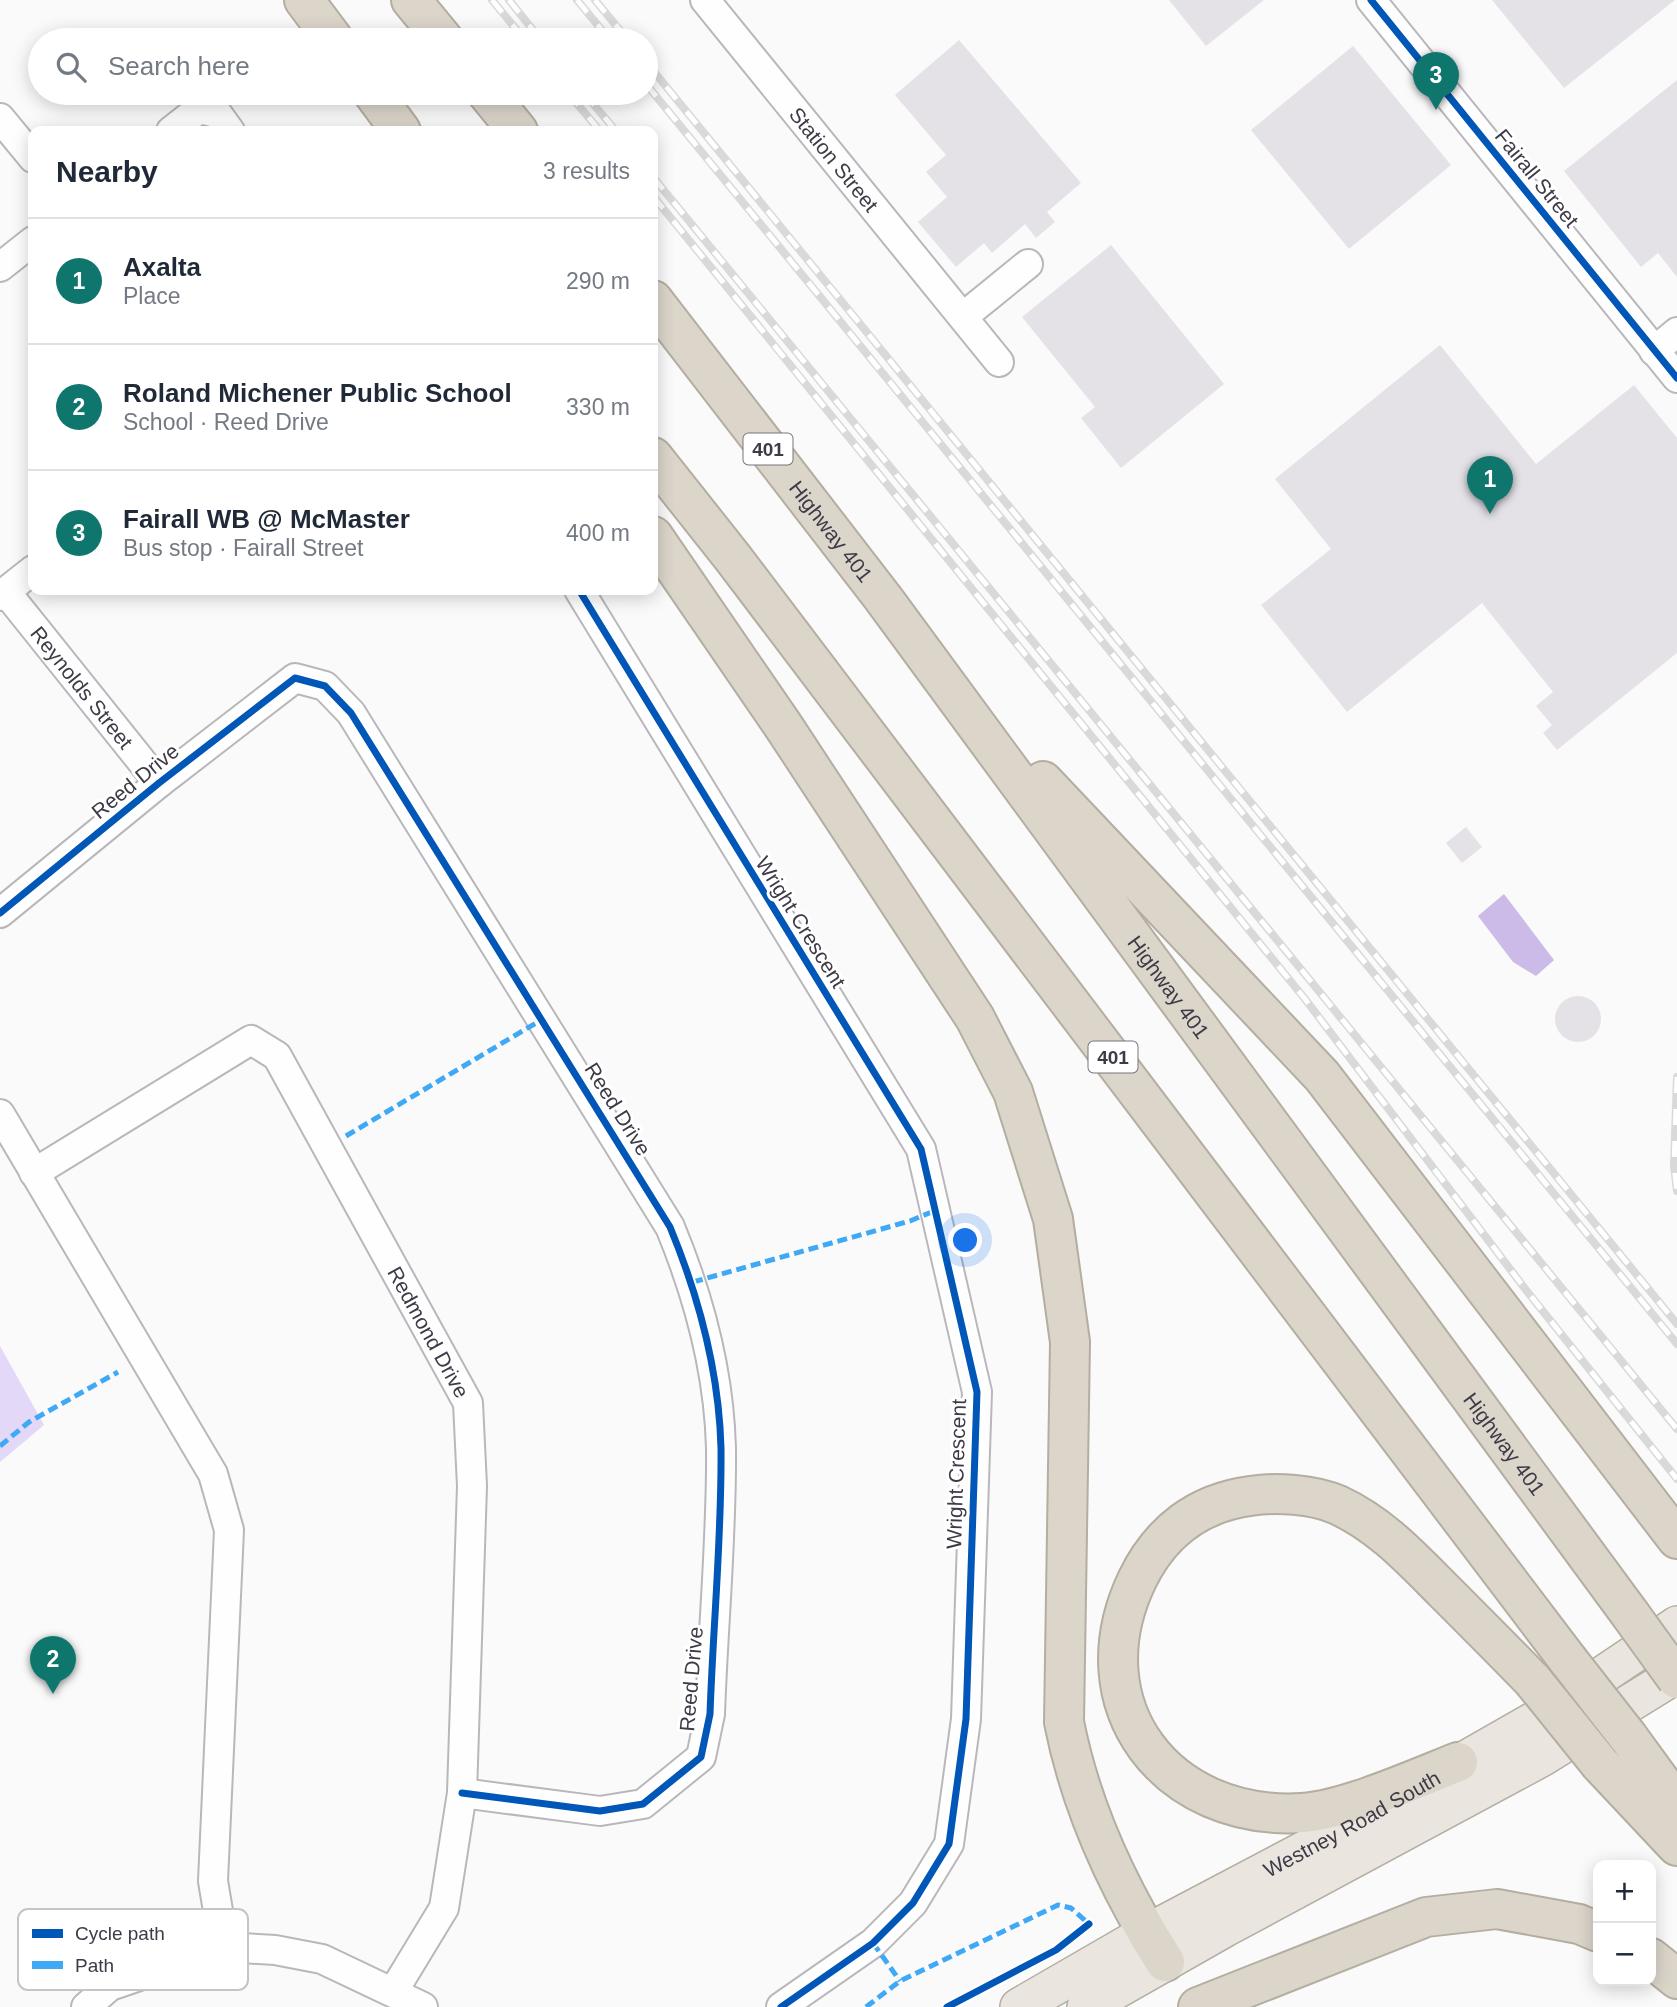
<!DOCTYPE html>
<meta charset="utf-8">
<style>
body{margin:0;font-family:Arial,sans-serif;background:#f6f6f7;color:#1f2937}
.controls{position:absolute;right:21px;bottom:21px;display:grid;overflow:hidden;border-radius:14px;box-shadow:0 4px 18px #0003}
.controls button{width:63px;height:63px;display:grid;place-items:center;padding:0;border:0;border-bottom:2px solid #e0e1e3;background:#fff;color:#1f2937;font:35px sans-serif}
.you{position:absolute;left:966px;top:1241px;width:24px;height:24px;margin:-18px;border:5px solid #fff;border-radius:50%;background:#1a73e8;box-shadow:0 0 0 10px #1a73e833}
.badge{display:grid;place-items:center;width:46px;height:46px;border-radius:50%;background:#0f766e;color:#fff;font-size:23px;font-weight:700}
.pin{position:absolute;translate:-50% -58px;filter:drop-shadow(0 2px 4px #0008)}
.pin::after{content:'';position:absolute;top:37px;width:24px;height:21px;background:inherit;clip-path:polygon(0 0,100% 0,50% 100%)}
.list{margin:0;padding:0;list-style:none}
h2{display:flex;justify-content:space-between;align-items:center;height:91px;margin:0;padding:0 28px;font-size:30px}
h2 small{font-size:23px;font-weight:400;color:#747a83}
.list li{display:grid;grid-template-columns:46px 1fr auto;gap:21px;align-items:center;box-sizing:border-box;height:126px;padding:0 28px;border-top:2px solid #e0e1e3}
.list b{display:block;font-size:26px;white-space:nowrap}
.list p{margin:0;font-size:23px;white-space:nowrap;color:#747a83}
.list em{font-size:23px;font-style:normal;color:#747a83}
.icon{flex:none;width:38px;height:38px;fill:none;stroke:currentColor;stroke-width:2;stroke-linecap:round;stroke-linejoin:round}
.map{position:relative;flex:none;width:1677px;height:2007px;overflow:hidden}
.search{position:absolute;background:#fff;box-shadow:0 4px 18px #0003;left:28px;top:28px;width:630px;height:77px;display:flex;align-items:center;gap:18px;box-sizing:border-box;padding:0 24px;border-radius:38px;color:#747a83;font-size:26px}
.panel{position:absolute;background:#fff;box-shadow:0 4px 18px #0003;left:28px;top:126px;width:630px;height:469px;border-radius:14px}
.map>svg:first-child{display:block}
.green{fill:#e3d8f7}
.water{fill:#ccbae8}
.building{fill:#e4e2e7}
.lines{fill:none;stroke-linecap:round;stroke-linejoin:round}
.minor-casing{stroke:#b9b7bc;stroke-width:32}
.major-casing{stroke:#b4ada1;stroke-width:40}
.highway-casing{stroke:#b4ada1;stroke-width:42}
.minor{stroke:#fefefe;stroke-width:28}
.major{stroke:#eae6df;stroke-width:37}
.highway{stroke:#dbd5ca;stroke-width:38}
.rail-casing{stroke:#d9d9da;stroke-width:8}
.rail{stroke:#fff;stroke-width:5;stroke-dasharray:16;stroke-linecap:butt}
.highway-bridge-casing{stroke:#b4ada1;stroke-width:42;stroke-linecap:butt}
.highway-bridge{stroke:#dbd5ca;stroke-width:38}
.quiet{stroke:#3fa9f5;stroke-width:5;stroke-dasharray:10 5;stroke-linecap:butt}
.cycleway-casing{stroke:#fff;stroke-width:11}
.cycleway{stroke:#0057b8;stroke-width:7}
.labels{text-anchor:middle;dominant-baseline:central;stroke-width:6;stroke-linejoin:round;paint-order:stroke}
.shield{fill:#fff;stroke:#79757e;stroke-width:2}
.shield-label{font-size:19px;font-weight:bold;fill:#3f3a47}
.street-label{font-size:21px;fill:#3f3a47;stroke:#fff}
.key{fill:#fff;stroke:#c5c4c8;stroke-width:2}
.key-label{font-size:19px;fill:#3f3a47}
</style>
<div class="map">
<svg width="1677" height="2007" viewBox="0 0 1677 2007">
<rect width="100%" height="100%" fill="#fafafa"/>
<polygon class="green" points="0,1346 44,1425 0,1462"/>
<polygon class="water" points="1504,894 1554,960 1536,976 1513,962 1478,916"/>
<g class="building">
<polygon points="1169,0 1264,0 1206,46"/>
<polygon points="1492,0 1675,0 1564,88"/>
<polygon points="959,40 1081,183 1047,212 1055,222 1036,238 1025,224 992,253 984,243 956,267 918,222 947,197 926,172 946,155 895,95"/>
<polygon points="1353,46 1451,165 1349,249 1251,130"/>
<polygon points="1677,80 1677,277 1658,253 1641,267 1564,171"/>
<polygon points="1111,245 1224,384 1121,468 1081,418 1095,407 1022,317"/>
<polygon points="1440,345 1536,464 1634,385 1677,438 1677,653 1557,750 1543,733 1552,725 1536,706 1553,692 1482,603 1347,712 1261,605 1331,549 1275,479"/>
<polygon points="1466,827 1482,847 1462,863 1446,843"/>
<circle cx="1578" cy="1019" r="23"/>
</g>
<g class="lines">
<g class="minor-casing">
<g id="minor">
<path id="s1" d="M705,0L999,362"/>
<polyline points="1371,0 1677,378"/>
<polyline points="0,118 33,158"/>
<polyline points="171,131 199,109 217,113 230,131"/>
<polyline points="0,267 33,241"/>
<polyline points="964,316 1028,264"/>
<polyline points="1654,351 1677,332"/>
<polyline points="579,590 921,1149 977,1392 966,1719 949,1844 913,1903 873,1943 781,2007"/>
<path id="s2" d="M6,592L159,783"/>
<polyline points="0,596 33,570"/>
<path d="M0,913L159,783L295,678L325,686L351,713L670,1227C699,1297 719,1373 721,1448C722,1536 713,1626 710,1714L701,1757L643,1804L600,1811L462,1793"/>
<polyline points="0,1114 213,1474 229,1530 213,1881 224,1947"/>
<path id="s3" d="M34,1173L251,1040L277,1056L468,1403L472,1486L462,1793L444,1908L393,1992"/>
<polyline points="86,2007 110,1986 224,1947 275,1950 322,1959 423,2007"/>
</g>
</g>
<g class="major-casing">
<g id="major">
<path id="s4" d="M1019,2007L1147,1933L1348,1827L1537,1719L1677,1625"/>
<polyline points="1086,2007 1225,1928 1541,1758 1677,1674"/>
</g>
</g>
<g class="highway-casing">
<g id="highway">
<polyline points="304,0 334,40"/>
<polyline points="411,0 444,40"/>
<polyline points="373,93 401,131"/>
<polyline points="487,93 518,131"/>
<path id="s5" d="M653,300L883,598L1630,1614"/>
<polyline points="653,457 733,558 1568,1660"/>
<path d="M653,536L784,727L975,1018L1013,1092L1053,1219L1070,1342L1064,1722C1081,1809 1118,1888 1165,1962"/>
<polyline points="1043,781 1322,1076 1677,1539"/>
<polyline points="1629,1738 1677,1804"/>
<path d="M1458,1762C1415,1779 1346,1810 1302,1813C1167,1821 1077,1706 1137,1580C1160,1532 1198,1503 1250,1496C1276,1492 1313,1494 1338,1505C1381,1525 1411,1558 1444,1591C1474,1621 1504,1651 1533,1681"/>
<polyline points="1600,1764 1677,1846"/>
<polyline points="1651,1958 1677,1979"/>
<polyline points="1198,2007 1426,1917 1497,1909 1579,1924 1598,1932"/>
</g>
</g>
<use href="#minor" class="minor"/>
<use href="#major" class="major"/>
<use href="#highway" class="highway"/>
<g class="rail-casing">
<g id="rail">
<polyline points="492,0 525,40"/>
<polyline points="509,0 541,40"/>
<polyline points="577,0 610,40"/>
<polyline points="595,0 628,40"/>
<polyline points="646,62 1677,1324"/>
<polyline points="646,84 1677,1344"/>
<polyline points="568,93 600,131"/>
<polyline points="584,93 616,131"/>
<polyline points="653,177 1677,1429"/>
<polyline points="653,196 1305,999 1526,1290 1677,1479"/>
<polyline points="1677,1077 1674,1166 1677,1191"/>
</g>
</g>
<use href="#rail" class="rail"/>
<g class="highway-bridge-casing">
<g id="highway-bridge">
<polyline points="1630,1614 1677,1679"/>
<polyline points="1568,1660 1629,1738"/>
<polyline points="1533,1681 1600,1764"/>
</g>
</g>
<use href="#highway-bridge" class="highway-bridge"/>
<g class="quiet">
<polyline points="346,1136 541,1020"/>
<polyline points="693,1282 910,1221 934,1211"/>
<polyline points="0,1446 29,1422 118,1372"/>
<polyline points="873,1943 900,1981"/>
<polyline points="866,2007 900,1981 1058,1905 1071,1908 1089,1924 1084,1929"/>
</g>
<g class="cycleway-casing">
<g id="cycleway">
<polyline points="1371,0 1677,378"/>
<polyline points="579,590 921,1149 977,1392 966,1719 949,1844 913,1903 873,1943 781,2007"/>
<path d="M0,913L159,783L295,678L325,686L351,713L670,1227C699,1297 719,1373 721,1448C722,1536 713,1626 710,1714L701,1757L643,1804L600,1811L462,1793"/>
<polyline points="947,2007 1056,1950 1089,1924"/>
</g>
</g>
<use href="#cycleway" class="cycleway"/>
</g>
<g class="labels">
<g class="shield">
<rect x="743.5" y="433.5" width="49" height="31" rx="5"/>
<rect x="1088.5" y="1041.5" width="49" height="31" rx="5"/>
</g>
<g class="shield-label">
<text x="768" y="449">401</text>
<text x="1113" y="1057">401</text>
</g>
<g class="street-label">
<text stroke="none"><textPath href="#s1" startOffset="205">Station Street</textPath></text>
<text transform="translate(1537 178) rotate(51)">Fairall Street</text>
<text stroke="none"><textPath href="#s5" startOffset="292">Highway 401</textPath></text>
<text stroke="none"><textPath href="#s2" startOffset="122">Reynolds Street</textPath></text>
<text transform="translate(135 781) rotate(-39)">Reed Drive</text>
<text transform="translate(801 922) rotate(58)">Wright Crescent</text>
<text stroke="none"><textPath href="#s5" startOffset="859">Highway 401</textPath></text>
<text transform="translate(618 1109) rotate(58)">Reed Drive</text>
<text stroke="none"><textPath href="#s3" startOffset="600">Redmond Drive</textPath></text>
<text stroke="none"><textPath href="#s5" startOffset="1426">Highway 401</textPath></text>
<text transform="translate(956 1474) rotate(-88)">Wright Crescent</text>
<text transform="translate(691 1679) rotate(-85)">Reed Drive</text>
<text stroke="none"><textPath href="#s4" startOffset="380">Westney Road South</textPath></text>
</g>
</g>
<rect x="18" y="1909" width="230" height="81" rx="10" class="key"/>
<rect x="32" y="1929" width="31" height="9" fill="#0057b8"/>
<rect x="32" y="1961" width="31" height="8" fill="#3fa9f5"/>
<g class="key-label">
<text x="75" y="1940">Cycle path</text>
<text x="75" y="1972">Path</text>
</g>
</svg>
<div class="controls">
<button>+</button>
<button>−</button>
</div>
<div class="you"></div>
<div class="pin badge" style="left:1490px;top:514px">1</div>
<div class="pin badge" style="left:53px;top:1694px">2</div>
<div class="pin badge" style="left:1436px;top:110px">3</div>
<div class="search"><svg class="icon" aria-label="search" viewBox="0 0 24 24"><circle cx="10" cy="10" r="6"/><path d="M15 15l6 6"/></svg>Search here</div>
<section class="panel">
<h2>Nearby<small>3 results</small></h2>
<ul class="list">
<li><span class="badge">1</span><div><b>Axalta</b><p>Place</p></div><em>290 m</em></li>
<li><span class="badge">2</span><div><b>Roland Michener Public School</b><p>School · Reed Drive</p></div><em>330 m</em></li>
<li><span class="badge">3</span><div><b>Fairall WB @ McMaster</b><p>Bus stop · Fairall Street</p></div><em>400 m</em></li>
</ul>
</section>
</div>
